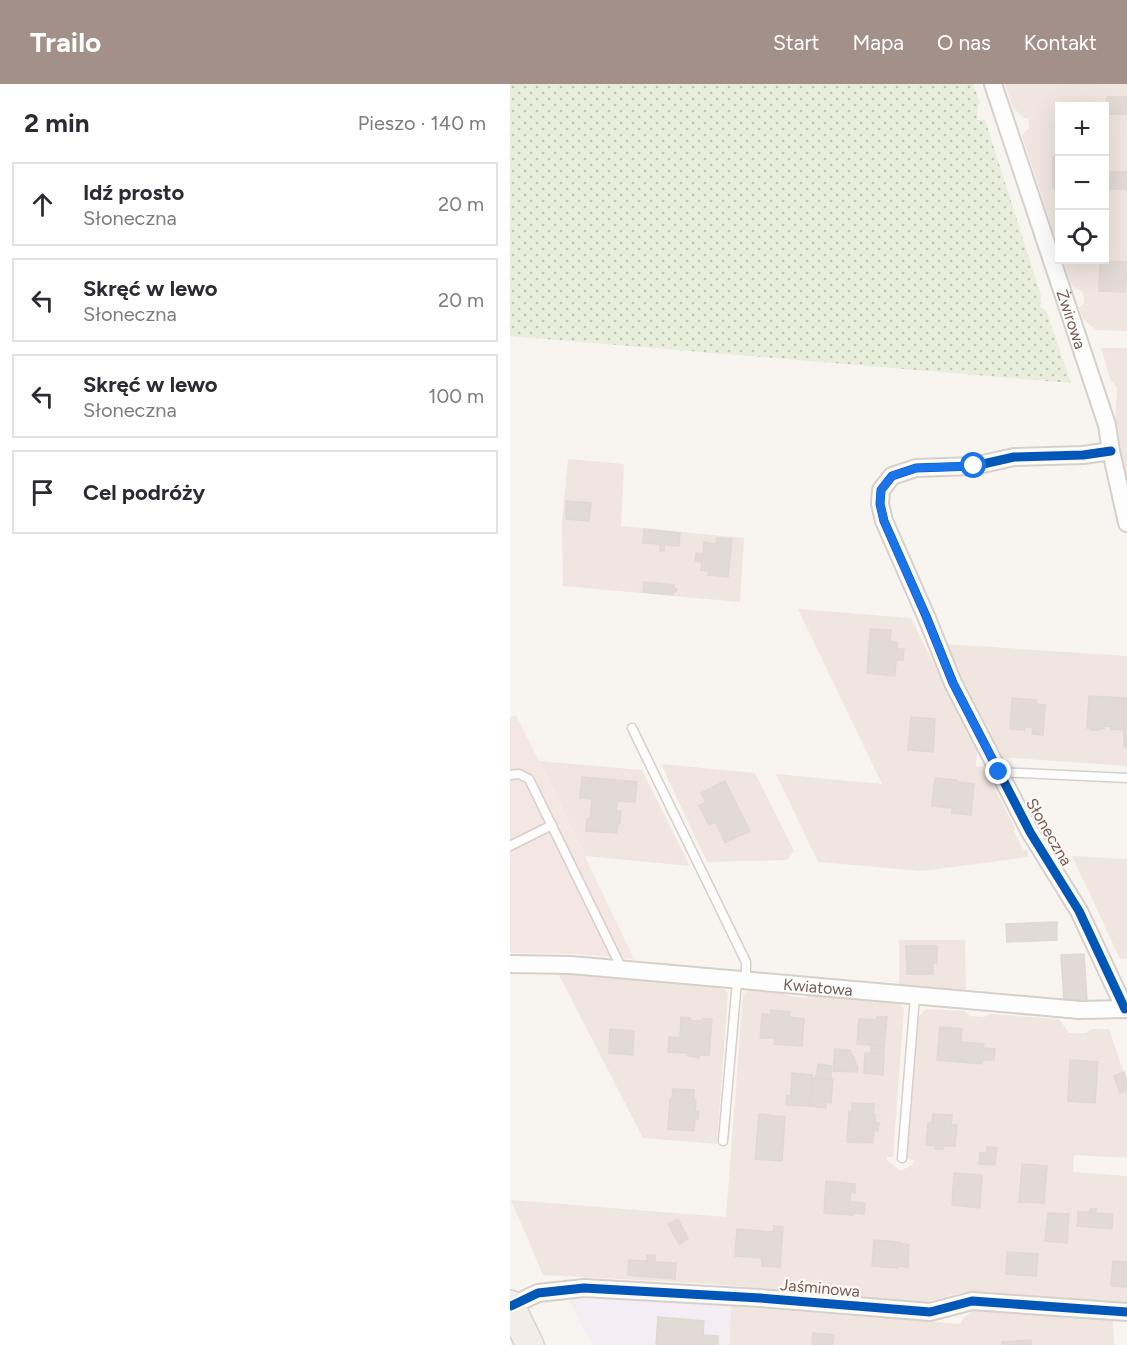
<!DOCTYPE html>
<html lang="pl">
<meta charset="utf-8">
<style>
body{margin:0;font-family:Figtree,sans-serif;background:#f7f7f7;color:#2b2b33}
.controls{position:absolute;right:18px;top:18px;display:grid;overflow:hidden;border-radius:0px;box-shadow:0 6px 24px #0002}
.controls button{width:54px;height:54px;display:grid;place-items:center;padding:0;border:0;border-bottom:2px solid #e1e1e2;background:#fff;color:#2b2b33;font:30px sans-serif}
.stop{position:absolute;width:18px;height:18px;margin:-14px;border:4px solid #1a73e8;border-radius:50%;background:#fff}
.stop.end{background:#1a73e8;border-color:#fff;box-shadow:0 2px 6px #0008}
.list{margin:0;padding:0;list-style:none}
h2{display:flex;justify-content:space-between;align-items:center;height:78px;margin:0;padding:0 24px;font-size:26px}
h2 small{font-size:20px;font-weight:400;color:#7c7c81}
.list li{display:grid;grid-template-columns:39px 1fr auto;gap:18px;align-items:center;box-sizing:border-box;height:84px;margin:0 12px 12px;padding:0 12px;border:2px solid #e1e1e2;border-radius:0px}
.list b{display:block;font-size:22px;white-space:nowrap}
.list p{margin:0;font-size:20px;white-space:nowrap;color:#7c7c81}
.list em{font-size:20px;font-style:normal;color:#7c7c81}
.icon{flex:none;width:33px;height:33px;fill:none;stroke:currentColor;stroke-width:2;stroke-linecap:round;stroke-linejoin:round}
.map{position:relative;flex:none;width:617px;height:1261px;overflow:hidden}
header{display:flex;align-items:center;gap:36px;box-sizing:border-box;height:84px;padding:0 30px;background:#a39189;color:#fff}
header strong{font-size:28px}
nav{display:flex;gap:33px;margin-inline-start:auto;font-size:21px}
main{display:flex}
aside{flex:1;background:#fff}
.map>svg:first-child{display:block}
.residential{fill:#f0e6df}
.commercial{fill:#f4e7e3}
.education{fill:#f4eef4}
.garden{fill:url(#garden-dots)}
.building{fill:#e2dad5;stroke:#e1d7d3;stroke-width:1.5}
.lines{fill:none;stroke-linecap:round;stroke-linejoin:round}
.service-casing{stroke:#d6d0cb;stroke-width:11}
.minor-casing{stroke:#d6d0cb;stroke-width:20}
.primary-casing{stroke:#d9d1cd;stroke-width:30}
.service{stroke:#fefdfd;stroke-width:8}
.minor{stroke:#fefdfd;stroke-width:16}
.primary{stroke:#f2ede8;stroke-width:27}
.cycleway-casing{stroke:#fef9f4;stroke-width:13}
.cycleway{stroke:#0057b8;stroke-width:9}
.route{stroke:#1a73e8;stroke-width:8}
.labels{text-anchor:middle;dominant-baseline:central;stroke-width:4.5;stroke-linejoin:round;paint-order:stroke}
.street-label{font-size:16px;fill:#755b51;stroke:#fef9f4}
</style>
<header>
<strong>Trailo</strong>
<nav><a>Start</a><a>Mapa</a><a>O nas</a><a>Kontakt</a></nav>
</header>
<main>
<aside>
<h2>2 min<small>Pieszo · 140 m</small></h2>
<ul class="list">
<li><svg class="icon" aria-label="ahead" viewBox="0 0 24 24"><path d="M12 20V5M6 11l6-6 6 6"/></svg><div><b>Idź prosto</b><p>Słoneczna</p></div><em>20 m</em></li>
<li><svg class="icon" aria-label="left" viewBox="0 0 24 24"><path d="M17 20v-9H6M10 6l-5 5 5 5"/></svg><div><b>Skręć w lewo</b><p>Słoneczna</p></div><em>20 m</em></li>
<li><svg class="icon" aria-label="left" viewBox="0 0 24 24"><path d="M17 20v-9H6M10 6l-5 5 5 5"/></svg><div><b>Skręć w lewo</b><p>Słoneczna</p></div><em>100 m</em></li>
<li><svg class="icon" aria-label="arrive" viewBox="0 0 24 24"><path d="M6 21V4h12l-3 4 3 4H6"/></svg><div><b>Cel podróży</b></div></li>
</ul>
</aside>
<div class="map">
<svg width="617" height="1261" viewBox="0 0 617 1261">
<defs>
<pattern id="garden-dots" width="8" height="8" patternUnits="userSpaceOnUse" patternTransform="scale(1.5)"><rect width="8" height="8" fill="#e8eddc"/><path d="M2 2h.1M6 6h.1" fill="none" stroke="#c1c3b5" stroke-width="1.8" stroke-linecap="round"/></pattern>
</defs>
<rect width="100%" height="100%" fill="#f8f4f0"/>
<g class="residential">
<polygon points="495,0 617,0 617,247 586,246 573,235 569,223 574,220 573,208 565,204 561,200 553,176 594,176 594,22 550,22 549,165 512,52 516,46 519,45 518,34 514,34 503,24"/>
<polygon points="591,264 617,264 617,394 605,335 607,304 600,295"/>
<polygon points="58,375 114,380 111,442 234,454 230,518 53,502 52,437"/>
<polygon points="288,525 401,534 467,667 466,682 474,683 505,744 504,747 513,766 517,766 519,773 412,787 308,778 266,690 372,700"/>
<polygon points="435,560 617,572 617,682 489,673"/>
<polygon points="29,677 132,686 180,782 75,772"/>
<polygon points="151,680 245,689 284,767 277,776 197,778"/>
<polygon points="562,772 617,775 617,874 610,875"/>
<polygon points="389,856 455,856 456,908 389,901"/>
<polygon points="48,889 211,903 218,909 207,1060 133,1054"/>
<polygon points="240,905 275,908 278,912 296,914 299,910 389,918 394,925 383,1073 377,1073 377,1076 390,1087 402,1081 405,1076 396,1075 408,933 416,925 454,927 460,932 474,933 480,930 549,935 559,949 576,949 581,945 599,945 617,998 617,1074 564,1071 563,1088 617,1092 617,1220 539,1214 534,1212 518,1211 513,1213 453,1208 413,1219 203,1200 33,1191 1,1116 216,1133 233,911"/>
<polygon points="221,1222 450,1240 452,1236 464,1225 603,1236 604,1261 219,1261"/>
</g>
<polygon class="commercial" points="6,631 29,677 124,875 66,870 0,869 0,634"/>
<polygon class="education" points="61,1214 221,1222 219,1261 82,1261 60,1218"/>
<polygon class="garden" points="0,0 463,0 470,18 468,20 467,36 475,36 531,211 530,223 536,226 561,299 0,252"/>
<g class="building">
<rect x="597" y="13" width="20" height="17"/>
<rect x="543" y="73" width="7" height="31"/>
<polygon points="599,88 617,88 617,105 598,105"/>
<polygon points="590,177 616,178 615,187 617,187 617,198 615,198 615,208 589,207"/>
<polygon points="56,417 81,419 79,437 56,435"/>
<polygon points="134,445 170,449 169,462 155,461 154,467 150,467 150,460 133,459"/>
<polygon points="207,454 222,455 218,493 198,491 199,487 191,486 192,478 185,477 186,469 193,470 194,458 206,460"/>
<polygon points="134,498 164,501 164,504 167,505 166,508 163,508 163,511 133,508"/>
<polygon points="360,545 381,546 380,558 387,558 387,565 394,565 393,576 386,576 385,592 357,589"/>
<polygon points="579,612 617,614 617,663 614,663 614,646 601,645 602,643 594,642 594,645 589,644 589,646 581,646 581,644 577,644"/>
<polygon points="502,614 526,616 526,620 535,621 533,651 522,650 523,643 515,643 515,646 500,645"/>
<polygon points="401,633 425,635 423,668 398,666"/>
<polygon points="72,693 127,698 125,718 107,717 106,727 111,727 110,739 108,739 107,749 76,747 77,735 80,735 82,715 70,714"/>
<polygon points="425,694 447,696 447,698 464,700 461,731 442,729 442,724 422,722"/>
<polygon points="215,697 240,747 215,759 206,738 199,741 189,722 196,718 191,709"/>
<polygon points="547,838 547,856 497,858 496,840"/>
<polygon points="396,862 427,862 427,879 423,879 423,890 397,890"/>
<polygon points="574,870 577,916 554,917 551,871"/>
<polygon points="261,926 280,928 279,933 294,935 292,962 264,960 265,954 250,954 252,930 261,931"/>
<polygon points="171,933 180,934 182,937 190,937 193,935 202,935 199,971 190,971 189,974 178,972 178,969 158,968 159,953 170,954"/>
<polygon points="367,933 377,933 374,962 347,960 349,935 366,936"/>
<polygon points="430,943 452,945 451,958 474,960 473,964 485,965 484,976 473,976 472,980 427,976"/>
<polygon points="100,945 124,947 123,971 99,969"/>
<polygon points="361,961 374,962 374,970 361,969"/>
<polygon points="325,965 340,966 348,984 347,988 323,987"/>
<polygon points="355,969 374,970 373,991 354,989"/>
<polygon points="560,976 588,978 585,1019 558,1017"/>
<polygon points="308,980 321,982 321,995 306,994"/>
<polygon points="614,988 617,998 617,1006 610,1009 604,992"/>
<polygon points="282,989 302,991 300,1022 276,1021 277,1012 281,1012"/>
<polygon points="302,994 323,996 321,1019 316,1018 316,1024 300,1022"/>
<polygon points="163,1005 184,1006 184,1016 186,1016 185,1027 189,1027 188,1035 185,1034 184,1047 158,1045 160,1015 162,1015"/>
<polygon points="342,1019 364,1020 363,1030 365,1030 365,1039 369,1039 368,1047 364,1046 363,1059 337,1058 339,1028 342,1028"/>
<polygon points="249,1030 275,1033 272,1077 245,1075"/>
<polygon points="423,1030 442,1031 441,1041 447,1041 445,1062 433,1062 433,1065 425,1065 425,1062 416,1061 418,1039 422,1039"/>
<polygon points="477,1063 487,1064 485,1081 469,1080 470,1069 477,1069"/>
<polygon points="512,1080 537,1082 534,1119 509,1118"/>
<polygon points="444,1089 472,1091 470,1124 442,1121"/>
<polygon points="316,1097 345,1100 345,1109 341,1108 340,1118 355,1119 354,1130 343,1129 343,1131 314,1129"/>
<polygon points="580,1125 587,1125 586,1129 603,1130 602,1145 567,1142 568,1128 580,1128"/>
<polygon points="538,1129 559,1130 557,1159 535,1157"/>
<polygon points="168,1135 178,1155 169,1160 158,1140"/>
<polygon points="264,1142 273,1143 270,1183 252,1182 252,1174 225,1172 227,1145 263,1148"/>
<polygon points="364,1156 390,1158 390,1159 399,1161 398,1183 388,1182 388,1184 362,1182"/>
<polygon points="497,1168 528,1170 526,1192 496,1190"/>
<polygon points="137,1171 145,1171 145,1178 166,1179 165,1195 118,1191 119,1176 137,1177"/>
<polygon points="603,1177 617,1178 617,1203 601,1202"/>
<polygon points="148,1233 194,1237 193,1251 208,1252 208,1261 146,1261"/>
<polygon points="303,1249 324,1251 323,1261 302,1261"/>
<polygon points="521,1256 521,1261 492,1261 492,1258"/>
</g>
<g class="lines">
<g class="service-casing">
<g id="service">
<polyline points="122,644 236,878 236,897"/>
<polyline points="489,688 617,694"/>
<polyline points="0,691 9,690 19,695 112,885"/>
<polyline points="0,762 42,741"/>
<polyline points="213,1057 227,897"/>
<polyline points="392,1074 405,912"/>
</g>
</g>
<g class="minor-casing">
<g id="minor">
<path id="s1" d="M483,0L597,341L601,367L617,439"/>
<polyline points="601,367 573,371 504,373 464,382 406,384 382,392 371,406 370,420 374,437 416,532 443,599 520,748 569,827 615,925"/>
<path id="s2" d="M0,880L61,881L570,926L617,925"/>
<polyline points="1,1222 28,1209 74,1204 250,1214 420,1228 462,1217 617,1228"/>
</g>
</g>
<g class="primary-casing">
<polyline id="primary" points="0,1220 20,1261"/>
</g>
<use href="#service" class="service"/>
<use href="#minor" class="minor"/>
<use href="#primary" class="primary"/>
<g class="cycleway-casing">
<g id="cycleway">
<polyline points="601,367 573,371 504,373 464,382 406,384 382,392 371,406 370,420 374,437 416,532 443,599 520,748 569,827 615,925"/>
<polyline points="1,1222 28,1209 74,1204 250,1214 420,1228 462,1217 617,1228"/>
</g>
</g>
<use href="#cycleway" class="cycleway"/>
</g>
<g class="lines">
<polyline class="route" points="464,382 406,384 382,392 371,406 370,420 374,437 416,532 443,599 489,688"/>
</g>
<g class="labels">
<g class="street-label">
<text stroke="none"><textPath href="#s1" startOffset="248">Żwirowa</textPath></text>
<text transform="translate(539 748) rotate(60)">Słoneczna</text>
<text stroke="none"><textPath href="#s2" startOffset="309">Kwiatowa</textPath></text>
<text transform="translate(310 1204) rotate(5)">Jaśminowa</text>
</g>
</g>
</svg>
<div class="controls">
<button>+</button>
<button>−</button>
<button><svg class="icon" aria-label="locate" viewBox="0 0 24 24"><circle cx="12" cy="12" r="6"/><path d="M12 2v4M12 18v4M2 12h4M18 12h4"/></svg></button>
</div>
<div class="stop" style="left:464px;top:382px"></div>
<div class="stop end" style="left:489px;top:688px"></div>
</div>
</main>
